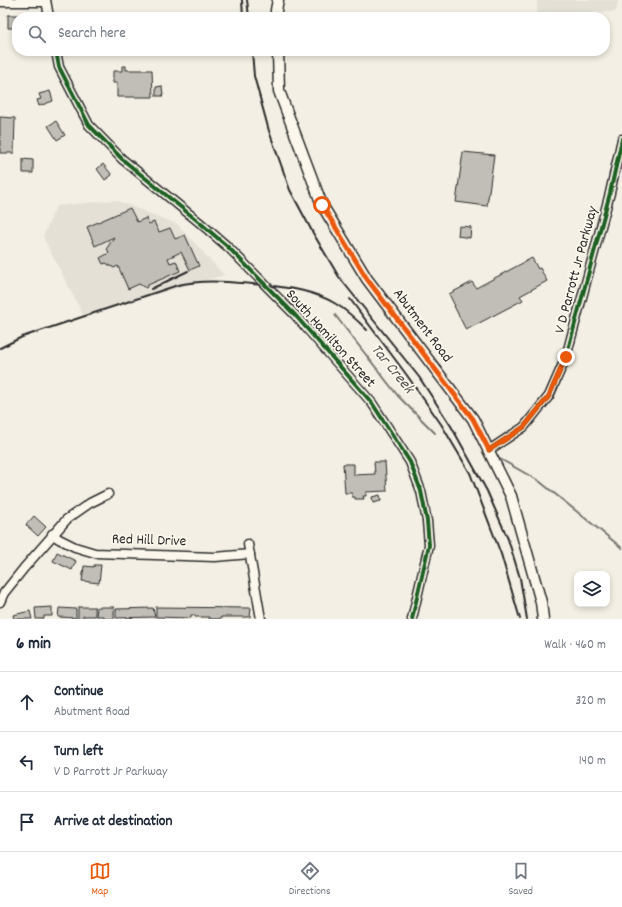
<!DOCTYPE html>
<meta charset="utf-8">
<style>
body{margin:0;font-family:Dekko,sans-serif;background:#f6f6f7;color:#1f2937}
.controls{position:absolute;right:12px;bottom:12px;display:grid;overflow:hidden;border-radius:8px;box-shadow:0 2px 6px #0003}
.controls button{width:36px;height:36px;display:grid;place-items:center;padding:0;border:0;border-bottom:1px solid #e0e1e3;background:#fff;color:#1f2937;font:20px sans-serif}
.stop{position:absolute;width:12px;height:12px;margin:-9px;border:3px solid #ea580c;border-radius:50%;background:#fff}
.stop.end{background:#ea580c;border-color:#fff;box-shadow:0 1px 4px #0008}
.list{margin:0;padding:0;list-style:none}
h2{display:flex;justify-content:space-between;align-items:center;height:52px;margin:0;padding:0 16px;font-size:17px}
h2 small{font-size:13px;font-weight:400;color:#747a83}
.list li{display:grid;grid-template-columns:26px 1fr auto;gap:12px;align-items:center;box-sizing:border-box;height:60px;padding:0 16px;border-top:1px solid #e0e1e3}
.list b{display:block;font-size:15px;white-space:nowrap}
.list p{margin:0;font-size:13px;white-space:nowrap;color:#747a83}
.list em{font-size:13px;font-style:normal;color:#747a83}
.icon{flex:none;width:22px;height:22px;fill:none;stroke:currentColor;stroke-width:2;stroke-linecap:round;stroke-linejoin:round}
.map{position:relative;flex:none;width:622px;height:619px;overflow:hidden}
.search{position:absolute;background:#fff;box-shadow:0 2px 6px #0003;left:12px;right:12px;top:12px;height:44px;display:flex;align-items:center;gap:10px;box-sizing:border-box;padding:0 14px;border-radius:16px;color:#747a83;font-size:15px}
.sheet{height:232px;background:#fff}
nav{display:flex;justify-content:space-around;align-items:center;box-sizing:border-box;height:56px;border-top:1px solid #e0e1e3;background:#fff;font-size:11px;color:#747a83}
nav a{display:grid;justify-items:center;gap:2px}
nav .on{color:#ea580c}
.map>svg:first-child{display:block}
.built{fill:#e4e0d6}
.lines{fill:none;stroke-linecap:round;stroke-linejoin:round}
.stream{stroke:#787772;stroke-width:2}
.building{fill:#c0beb6;stroke:#2b2b2b}
.minor-casing{stroke:#2b2b2b;stroke-width:11}
.major-casing{stroke:#2b2b2b;stroke-width:13}
.minor{stroke:#fbf7ec;stroke-width:8}
.major{stroke:#fbf7ec;stroke-width:10}
.rail{stroke:#2b2b2b;stroke-width:2}
.cycleway-casing{stroke:#fbf7ec;stroke-width:6}
.cycleway{stroke:#1b5e20;stroke-width:4}
.route{stroke:#ea580c;stroke-width:5}
.labels{text-anchor:middle;dominant-baseline:central;stroke-width:3.5;stroke-linejoin:round;paint-order:stroke}
.street-label{font-size:15px;fill:#2b2b2b;stroke:#fbf7ec}
.water-label{font-size:16px;font-style:italic;fill:#585755;stroke:#fbf7ec}
</style>
<div class="map">
<svg width="622" height="619" viewBox="0 0 622 619">
<rect width="100%" height="100%" fill="#f3efe4"/>
<filter id="ink" filterUnits="userSpaceOnUse"><feTurbulence type="fractalNoise" baseFrequency=".025" numOctaves="2"/><feDisplacementMap in="SourceGraphic" scale="8" xChannelSelector="R" yChannelSelector="G"/><feConvolveMatrix kernelMatrix="1 2 1 2 8 2 1 2 1" color-interpolation-filters="sRGB"/></filter>
<g filter="url(#ink)">
<g class="built">
<polygon points="537,0 618,0 616,12 537,14"/>
<polygon points="115,200 177,224 224,275 83,315 43,237 56,206"/>
</g>
<g class="lines">
<g class="stream">
<polyline points="335,315 398,396 435,433"/>
<polyline points="500,459 539,481 622,548"/>
</g>
</g>
<g class="building">
<polygon points="8,15 19,15 19,17 17,17 17,28 8,28"/>
<polygon points="122,66 126,66 126,70 152,70 153,97 117,97 117,83 113,83 113,71 122,71"/>
<polygon points="162,86 163,96 156,96 156,87"/>
<polygon points="50,91 53,101 39,106 37,100 41,99 39,94"/>
<polygon points="0,117 15,118 14,153 0,153"/>
<polygon points="56,121 65,135 57,140 48,126"/>
<polygon points="463,152 494,155 487,206 456,202"/>
<polygon points="23,159 33,160 33,173 23,173"/>
<polygon points="103,164 112,175 105,180 97,169"/>
<polygon points="130,208 137,222 146,218 149,224 154,222 159,232 170,228 175,239 185,235 199,266 190,270 181,252 168,258 170,263 176,261 180,271 148,285 146,288 139,284 128,289 118,266 114,268 106,263 103,264 100,258 109,253 107,248 114,237 95,246 87,227"/>
<polygon points="459,226 471,227 470,238 458,236"/>
<polygon points="532,258 538,269 540,268 547,281 520,296 523,300 466,330 454,306 455,306 449,294 472,282 476,288"/>
<polygon points="374,462 385,462 387,491 366,492 366,496 363,496 364,499 355,499 355,497 352,497 352,493 345,493 343,464 354,464 354,475 375,474"/>
<polygon points="380,495 381,501 373,503 372,497"/>
<polygon points="34,516 46,527 38,536 26,525"/>
<polygon points="57,552 76,561 72,570 53,561"/>
<polygon points="94,565 101,565 99,583 82,581 84,566 94,567"/>
<polygon points="52,607 52,616 44,616 44,619 36,619 35,608"/>
<polygon points="78,607 95,607 95,616 83,616 83,619 78,619"/>
<polygon points="97,607 114,607 114,619 104,619 104,616 96,616"/>
<polygon points="156,607 251,608 250,617 221,617 221,619 209,619 209,617 195,617 195,615 191,615 191,618 156,617"/>
<polygon points="59,608 76,609 76,618 58,617"/>
<polygon points="153,608 155,617 116,618 116,609"/>
<polygon points="30,611 32,619 14,619 13,615"/>
</g>
<g class="lines">
<g class="minor-casing">
<g id="minor">
<polyline points="46,0 49,17"/>
<polyline points="0,2 46,2"/>
<polyline points="56,51 59,67 89,125 122,159 199,222 228,247 295,315 372,403 410,462 421,491 427,521 429,545 412,619"/>
<polyline points="489,450 524,427 549,396 566,357 610,193 622,139"/>
<polyline points="52,534 59,539 75,547 95,553 215,557 250,554"/>
<polyline points="248,544 261,619"/>
<polyline points="0,602 4,593 24,568 67,519 90,503 108,494"/>
</g>
</g>
<g class="major-casing">
<g id="major">
<polyline points="276,17 276,10 278,0"/>
<polyline points="278,51 279,91 322,205 367,279 473,419 511,496 541,602 543,619"/>
</g>
</g>
<use href="#minor" class="minor"/>
<use href="#major" class="major"/>
<g class="rail">
<polyline points="242,0 243,17"/>
<polyline points="247,0 249,17"/>
<polyline points="252,51 254,76 269,131 290,190 313,233 339,277 419,377 451,426 487,491 508,539 520,578 527,619"/>
<polyline points="151,289 188,271"/>
<polyline points="350,299 406,374 441,424 470,473 501,554 520,619"/>
<path d="M0,348L22,337L178,285C208,278 236,283 266,285C291,288 315,291 336,304C348,311 357,320 367,330"/>
</g>
<g class="cycleway-casing">
<g id="cycleway">
<polyline points="56,51 59,67 89,125 122,159 199,222 228,247 295,315 372,403 410,462 421,491 427,521 429,545 412,619"/>
<polyline points="489,450 524,427 549,396 566,357 610,193 622,139"/>
</g>
</g>
<use href="#cycleway" class="cycleway"/>
</g>
</g>
<g class="lines" filter="url(#ink)">
<polyline class="route" points="322,205 367,279 473,419 489,450 524,427 549,396 566,357"/>
</g>
<g class="labels">
<g class="street-label">
<text transform="translate(577 270) rotate(-75)">V D Parrott Jr Parkway</text>
<text transform="translate(422 326) rotate(53)">Abutment Road</text>
<text transform="translate(330 339) rotate(48)">South Hamilton Street</text>
<text transform="translate(149 541) rotate(2)">Red Hill Drive</text>
</g>
<g class="water-label">
<text transform="translate(392 369) rotate(51)">Tar Creek</text>
</g>
</g>
</svg>
<div class="controls">
<button><svg class="icon" aria-label="layers" viewBox="0 0 24 24"><path d="M12 4l9 5-9 5-9-5zM3 14l9 5 9-5"/></svg></button>
</div>
<div class="stop" style="left:322px;top:205px"></div>
<div class="stop end" style="left:566px;top:357px"></div>
<div class="search"><svg class="icon" aria-label="search" viewBox="0 0 24 24"><circle cx="10" cy="10" r="6"/><path d="M15 15l6 6"/></svg>Search here</div>
</div>
<section class="sheet">
<h2>6 min<small>Walk · 460 m</small></h2>
<ul class="list">
<li><svg class="icon" aria-label="ahead" viewBox="0 0 24 24"><path d="M12 20V5M6 11l6-6 6 6"/></svg><div><b>Continue</b><p>Abutment Road</p></div><em>320 m</em></li>
<li><svg class="icon" aria-label="left" viewBox="0 0 24 24"><path d="M17 20v-9H6M10 6l-5 5 5 5"/></svg><div><b>Turn left</b><p>V D Parrott Jr Parkway</p></div><em>140 m</em></li>
<li><svg class="icon" aria-label="arrive" viewBox="0 0 24 24"><path d="M6 21V4h12l-3 4 3 4H6"/></svg><div><b>Arrive at destination</b></div></li>
</ul>
</section>
<nav>
<a class="on"><svg class="icon" aria-label="map" viewBox="0 0 24 24"><path d="M3 6l6-2 6 2 6-2v14l-6 2-6-2-6 2zM9 4v14M15 6v14"/></svg>Map</a>
<a><svg class="icon" aria-label="directions" viewBox="0 0 24 24"><path d="M12 3l9 9-9 9-9-9zM9 14v-3h6M13 9l2 2-2 2"/></svg>Directions</a>
<a><svg class="icon" aria-label="saved" viewBox="0 0 24 24"><path d="M7 4h10v16l-5-4-5 4z"/></svg>Saved</a>
</nav>
